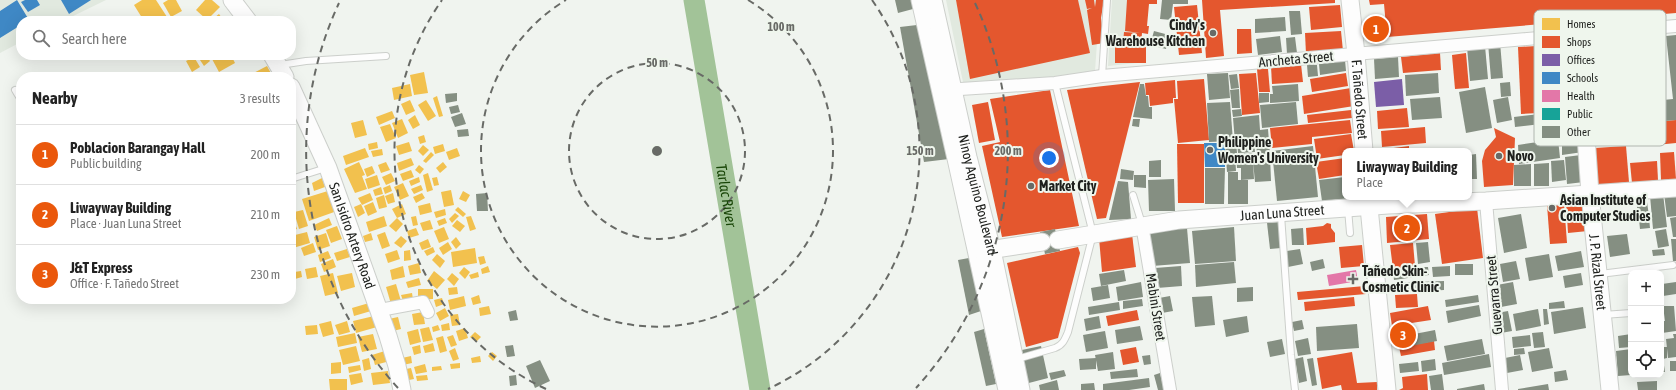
<!DOCTYPE html>
<meta charset="utf-8">
<style>
body{margin:0;font-family:"Asap Condensed",sans-serif;background:#f2f2f2;color:#222}
.controls{position:absolute;right:12px;bottom:12px;display:grid;overflow:hidden;border-radius:8px;box-shadow:0 4px 16px #0002}
.controls button{width:36px;height:36px;display:grid;place-items:center;padding:0;border:0;border-bottom:1px solid #e0e0e0;background:#fff;color:#222;font:20px sans-serif}
.you{position:absolute;left:1049px;top:158px;width:14px;height:14px;margin:-10px;border:3px solid #fff;border-radius:50%;background:#1a73e8;box-shadow:0 0 0 6px #1a73e833}
.badge{display:grid;place-items:center;width:26px;height:26px;border-radius:50%;background:#ea580c;color:#fff;font-size:13px;font-weight:700}
.pin{position:absolute;translate:-50% -50%;border:2px solid #fff;box-shadow:0 1px 4px #0006}
.popup{position:absolute;left:1342px;top:148px;width:130px;height:52px;box-sizing:border-box;display:grid;place-content:center;border-radius:8px;background:#fff;filter:drop-shadow(0 1px 3px #0005);font-size:13px;white-space:nowrap;color:#767676}
.popup b{font-size:15px;color:#222}
.popup::after{content:'';position:absolute;left:50%;top:100%;margin-left:-8px;border:8px solid transparent;border-top-color:#fff}
.list{margin:0;padding:0;list-style:none}
h2{display:flex;justify-content:space-between;align-items:center;height:52px;margin:0;padding:0 16px;font-size:17px}
h2 small{font-size:13px;font-weight:400;color:#767676}
.list li{display:grid;grid-template-columns:26px 1fr auto;gap:12px;align-items:center;box-sizing:border-box;height:60px;padding:0 16px;border-top:1px solid #e0e0e0}
.list b{display:block;font-size:15px;white-space:nowrap}
.list p{margin:0;font-size:13px;white-space:nowrap;color:#767676}
.list em{font-size:13px;font-style:normal;color:#767676}
.icon{flex:none;width:22px;height:22px;fill:none;stroke:currentColor;stroke-width:2;stroke-linecap:round;stroke-linejoin:round}
.map{position:relative;flex:none;width:1676px;height:390px;overflow:hidden}
.search{position:absolute;background:#fff;box-shadow:0 4px 16px #0002;left:16px;top:16px;width:280px;height:44px;display:flex;align-items:center;gap:10px;box-sizing:border-box;padding:0 14px;border-radius:16px;color:#767676;font-size:15px}
.panel{position:absolute;background:#fff;box-shadow:0 4px 16px #0002;left:16px;top:72px;width:280px;height:232px;border-radius:16px}
.map>svg:first-child{display:block}
.built{fill:#e1e9df}
.homes{fill:#f2c14e}
.shops{fill:#e4572e}
.offices{fill:#7b5ea7}
.schools{fill:#3f88c5}
.health{fill:#e377a8}
.public{fill:#17a398}
.lines{fill:none;stroke-linecap:round;stroke-linejoin:round}
.river{stroke:#a2c398;stroke-width:21}
.building{fill:#858f82}
.lane-casing{stroke:#cccfcb;stroke-width:8}
.street-casing{stroke:#cccfcb;stroke-width:14}
.secondary-casing{stroke:#cccfcb;stroke-width:19}
.lane{stroke:#fdfdfd;stroke-width:6}
.street{stroke:#fdfdfd;stroke-width:12}
.secondary{stroke:#fdfdfd;stroke-width:17}
.ring{fill:none;stroke:#686a66;stroke-width:2;stroke-dasharray:7 5}
.poi-dot{fill:#686a66;stroke:#eff6ed;stroke-width:1.5}
.labels{text-anchor:middle;dominant-baseline:central;stroke-width:4;stroke-linejoin:round;paint-order:stroke}
.poi-label{font-size:14px;font-weight:bold;fill:#1e201d;stroke:#eff6ed;text-anchor:start}
.street-label{font-size:14px;fill:#1e201d;stroke:#eff6ed}
.water-label{font-size:15px;font-style:italic;fill:#184507;stroke:#eff6ed}
.key{fill:#eff6ed;stroke:#b0b6af;stroke-width:1}
.key-label{font-size:11px;fill:#1e201d}
.centre{fill:#686a66;stroke:#eff6ed;stroke-width:2}
.ring-label{font-size:12px;text-anchor:middle;font-weight:bold;fill:#686a66;stroke:#eff6ed;stroke-width:4;stroke-linejoin:round;paint-order:stroke}
</style>
<div class="map">
<svg width="1676" height="390" viewBox="0 0 1676 390">
<rect width="100%" height="100%" fill="#f0f4ef"/>
<g class="built">
<polygon points="0,0 106,0 63,21 21,21 21,42 0,53"/>
<polygon points="946,0 1100,0 1095,71 1053,81 963,82"/>
<polygon points="1112,0 1148,0 1137,63 1108,66"/>
</g>
<g class="homes">
<polygon points="142,0 156,0 169,20 144,21 134,5"/>
<polygon points="168,0 176,0 182,11 171,17 163,3"/>
<polygon points="205,0 212,0 220,7 207,20 196,10"/>
<polygon points="219,14 224,21 210,21"/>
<polygon points="200,55 206,55 210,61 204,66 198,57"/>
<polygon points="218,55 231,55 235,63 219,72 212,59"/>
<polygon points="194,57 200,67 192,72 186,61"/>
<polygon points="267,66 273,77 246,77"/>
<polygon points="424,72 428,93 414,95 410,75"/>
<polygon points="410,84 412,96 394,100 392,88"/>
<polygon points="437,96 443,116 439,117 433,98"/>
<polygon points="410,100 415,111 406,115 401,104"/>
<polygon points="426,100 436,116 428,121 418,105"/>
<polygon points="392,111 395,118 379,125 376,117"/>
<polygon points="415,115 420,125 413,129 408,120"/>
<polygon points="402,119 408,133 398,138 392,123"/>
<polygon points="363,120 367,135 355,138 351,123"/>
<polygon points="390,124 396,138 386,142 380,127"/>
<polygon points="424,135 426,142 420,144 418,137"/>
<polygon points="377,142 378,148 369,150 368,144"/>
<polygon points="409,142 412,151 399,155 396,146"/>
<polygon points="443,144 445,151 435,154 433,147"/>
<polygon points="423,145 429,150 423,156 418,151"/>
<polygon points="365,148 369,157 346,165 343,156"/>
<polygon points="457,148 460,156 449,160 446,152"/>
<polygon points="382,149 383,155 373,157 371,151"/>
<polygon points="431,152 434,155 426,163 423,161"/>
<polygon points="411,158 414,165 399,171 397,163"/>
<polygon points="359,162 365,175 362,176 367,189 355,193 344,169"/>
<polygon points="386,162 390,170 381,173 378,165"/>
<polygon points="443,162 447,167 440,173 436,168"/>
<polygon points="419,165 424,169 420,174 415,170"/>
<polygon points="372,166 375,173 367,177 364,169"/>
<polygon points="411,170 414,177 403,181 400,174"/>
<polygon points="391,173 395,181 386,185 382,177"/>
<polygon points="428,173 433,190 427,192 423,175"/>
<polygon points="377,175 380,185 368,189 365,179"/>
<polygon points="419,177 420,182 411,186 409,181"/>
<polygon points="437,177 439,185 434,186 432,178"/>
<polygon points="322,178 325,187 314,191 312,183"/>
<polygon points="403,183 409,196 400,200 394,187"/>
<polygon points="390,185 392,191 385,194 383,188"/>
<polygon points="421,185 423,190 414,194 411,189"/>
<polygon points="381,187 383,194 375,196 373,190"/>
<polygon points="331,190 337,211 309,221 302,199"/>
<polygon points="451,190 454,205 444,207 441,192"/>
<polygon points="463,191 470,195 466,202 459,199"/>
<polygon points="370,193 373,200 362,205 358,198"/>
<polygon points="393,193 395,202 388,204 385,196"/>
<polygon points="422,193 425,198 416,203 413,197"/>
<polygon points="384,195 387,207 379,209 376,198"/>
<polygon points="373,202 377,212 368,216 364,206"/>
<polygon points="430,203 432,212 420,215 418,206"/>
<polygon points="361,204 365,213 358,217 354,207"/>
<polygon points="402,204 406,214 397,218 392,209"/>
<polygon points="458,207 466,214 463,217 455,210"/>
<polygon points="445,209 446,215 436,218 434,212"/>
<polygon points="303,210 308,226 299,229 294,212"/>
<polygon points="291,212 297,229 291,231"/>
<polygon points="455,213 459,216 452,223 449,219"/>
<polygon points="384,216 387,226 369,232 366,222"/>
<polygon points="416,216 418,225 413,226 411,217"/>
<polygon points="471,216 476,229 470,231 466,217"/>
<polygon points="329,218 332,225 317,231 314,225"/>
<polygon points="397,218 403,224 396,232 389,226"/>
<polygon points="445,218 447,223 439,226 437,221"/>
<polygon points="430,220 433,229 423,231 420,223"/>
<polygon points="457,220 465,226 460,232 452,226"/>
<polygon points="337,226 342,239 331,243 326,230"/>
<polygon points="444,227 449,239 439,243 434,231"/>
<polygon points="416,228 419,235 409,238 407,231"/>
<polygon points="307,232 310,243 293,248 291,236"/>
<polygon points="385,232 390,246 382,249 377,235"/>
<polygon points="326,233 330,246 318,250 314,237"/>
<polygon points="371,233 373,240 365,242 363,236"/>
<polygon points="401,236 407,241 401,248 394,243"/>
<polygon points="456,237 461,244 456,249 451,242"/>
<polygon points="428,239 431,247 422,250 419,243"/>
<polygon points="448,242 452,249 443,255 439,248"/>
<polygon points="313,243 316,252 304,256 301,248"/>
<polygon points="433,247 435,252 427,256 424,251"/>
<polygon points="475,248 477,263 453,267 451,252"/>
<polygon points="347,249 350,257 337,261 334,253"/>
<polygon points="397,250 400,259 388,263 385,254"/>
<polygon points="410,250 411,260 404,261 404,251"/>
<polygon points="328,251 331,258 320,262 318,255"/>
<polygon points="437,254 445,261 440,268 432,260"/>
<polygon points="484,256 486,263 480,265 478,257"/>
<polygon points="333,259 336,267 324,272 321,264"/>
<polygon points="419,263 421,273 410,275 408,266"/>
<polygon points="403,266 405,277 392,280 390,270"/>
<polygon points="488,266 490,272 482,274 481,269"/>
<polygon points="316,267 318,277 307,279 305,269"/>
<polygon points="464,267 470,272 465,279 459,273"/>
<polygon points="301,271 302,277 295,279 294,272"/>
<polygon points="434,271 445,280 437,289 427,281"/>
<polygon points="478,272 479,277 471,279 469,275"/>
<polygon points="333,273 338,293 325,296 320,276"/>
<polygon points="352,273 355,287 341,291 337,276"/>
<polygon points="452,273 459,279 454,286 447,279"/>
<polygon points="419,278 421,285 408,288 406,282"/>
<polygon points="396,284 401,301 391,304 386,287"/>
<polygon points="457,287 458,294 449,295 448,288"/>
<polygon points="418,289 433,289 433,299 418,300"/>
<polygon points="412,293 413,299 403,301 401,295"/>
<polygon points="479,295 481,303 473,305 471,298"/>
<polygon points="464,296 466,306 450,310 448,300"/>
<polygon points="442,298 444,304 436,307 434,300"/>
<polygon points="369,303 371,311 354,316 352,308"/>
<polygon points="489,306 491,314 480,316 479,308"/>
<polygon points="445,308 449,316 440,321 436,313"/>
<polygon points="423,312 425,324 414,325 412,314"/>
<polygon points="458,314 460,325 452,326 450,315"/>
<polygon points="374,316 377,327 356,333 353,321"/>
<polygon points="398,317 401,329 393,331 389,319"/>
<polygon points="331,321 334,334 323,337 319,324"/>
<polygon points="347,321 350,332 339,335 335,325"/>
<polygon points="449,323 450,330 442,331 441,325"/>
<polygon points="317,325 318,334 306,335 305,326"/>
<polygon points="438,325 440,330 433,332 432,327"/>
<polygon points="429,327 433,340 423,342 420,329"/>
<polygon points="465,328 468,338 459,341 456,331"/>
<polygon points="418,329 421,342 410,345 407,332"/>
<polygon points="475,332 481,337 476,342 470,337"/>
<polygon points="355,333 357,343 338,347 336,337"/>
<polygon points="373,334 377,349 362,352 358,337"/>
<polygon points="453,335 457,345 451,347 447,337"/>
<polygon points="443,336 447,351 440,353 436,338"/>
<polygon points="433,343 435,351 425,353 423,346"/>
<polygon points="420,345 421,353 414,355 412,347"/>
<polygon points="356,346 360,361 343,365 339,350"/>
<polygon points="455,348 459,359 453,361 449,351"/>
<polygon points="388,350 390,361 375,365 372,355"/>
<polygon points="492,352 497,356 493,361 488,356"/>
<polygon points="411,356 412,363 403,365 402,358"/>
<polygon points="480,356 481,362 472,363 471,358"/>
<polygon points="369,358 371,369 364,371 362,360"/>
<polygon points="341,362 341,373 331,374 331,363"/>
<polygon points="460,363 460,368 451,369 450,364"/>
<polygon points="425,364 427,372 416,374 414,367"/>
<polygon points="360,365 361,370 349,373 348,367"/>
<polygon points="441,366 442,370 432,371 432,367"/>
<polygon points="411,368 414,379 409,380 406,369"/>
<polygon points="388,371 390,383 373,385 371,373"/>
<polygon points="361,373 363,382 351,385 349,375"/>
<polygon points="427,375 428,380 417,381 416,376"/>
<polygon points="329,379 347,379 347,390 330,390"/>
</g>
<g class="shops">
<polygon points="956,0 1078,0 1090,53 970,79"/>
<polygon points="1085,0 1094,0 1095,7 1096,0 1104,0 1101,18 1104,43 1092,45 1087,10 1092,8 1087,9"/>
<polygon points="1127,0 1157,0 1157,4 1149,4 1147,26 1149,26 1148,34 1142,33 1141,44 1123,43 1124,32 1140,33 1125,31"/>
<polygon points="1202,0 1335,0 1335,3 1220,10 1224,56 1206,58"/>
<polygon points="1369,0 1676,0 1676,13 1387,37 1384,4 1370,5"/>
<polygon points="1197,5 1202,53 1179,55 1174,7"/>
<polygon points="1340,5 1342,27 1311,30 1309,7"/>
<polygon points="1237,29 1251,29 1252,53 1237,54"/>
<polygon points="1341,31 1343,51 1306,54 1305,33"/>
<rect x="1115" y="45" width="31" height="18"/>
<polygon points="1554,45 1558,112 1521,114 1518,47"/>
<polygon points="1572,46 1575,76 1561,78 1558,47"/>
<polygon points="1440,53 1441,70 1403,73 1401,57"/>
<polygon points="1466,53 1469,88 1455,89 1452,55"/>
<polygon points="1301,64 1303,82 1272,84 1271,67"/>
<polygon points="1257,69 1268,69 1270,92 1259,92"/>
<polygon points="1256,73 1260,113 1242,115 1239,74"/>
<polygon points="1346,73 1348,86 1312,92 1310,79"/>
<polygon points="1204,79 1209,140 1178,143 1174,99 1178,99 1177,81"/>
<polygon points="1175,80 1176,98 1173,98 1173,103 1150,106 1149,95 1146,95 1145,83"/>
<polygon points="1140,82 1106,218 1097,219 1067,90"/>
<polygon points="1351,88 1354,106 1304,114 1302,96"/>
<polygon points="1050,90 1079,226 1002,237 982,146 1000,142 990,99"/>
<polygon points="988,102 995,140 979,143 972,105"/>
<polygon points="1407,108 1409,127 1378,129 1377,111"/>
<polygon points="1351,110 1352,118 1308,123 1307,115"/>
<polygon points="1350,120 1352,133 1312,137 1312,144 1272,148 1270,128"/>
<polygon points="1676,120 1676,143 1656,145 1653,122"/>
<polygon points="1425,127 1426,143 1382,147 1381,131"/>
<polygon points="1494,128 1515,138 1513,185 1484,187 1482,161 1485,150 1496,137"/>
<polygon points="1351,134 1354,151 1345,151 1345,155 1317,159 1314,139"/>
<polygon points="1177,144 1204,144 1204,203 1178,203"/>
<polygon points="1409,146 1409,151 1378,151 1378,150"/>
<polygon points="1626,146 1629,182 1598,185 1595,148"/>
<polygon points="1674,152 1676,179 1661,180 1660,153"/>
<polygon points="1345,158 1345,175 1319,179 1316,162"/>
<polygon points="1657,161 1658,180 1632,183 1630,163"/>
<polygon points="1586,201 1588,231 1568,233 1566,202"/>
<polygon points="1564,203 1567,243 1550,244 1547,205"/>
<polygon points="1477,208 1483,258 1442,264 1435,214"/>
<polygon points="1427,214 1429,239 1387,243 1386,217"/>
<polygon points="1327,223 1331,224 1331,228 1335,233 1335,242 1307,245 1306,228 1323,226"/>
<polygon points="1132,234 1136,267 1102,272 1099,238"/>
<polygon points="1413,243 1415,266 1393,269 1390,245"/>
<polygon points="1362,245 1364,266 1341,268 1339,247"/>
<polygon points="1078,247 1080,253 1058,338 1026,347 1007,263"/>
<polygon points="1365,286 1366,294 1298,300 1297,292"/>
<polygon points="1417,294 1418,307 1396,308 1395,295"/>
<polygon points="1354,297 1355,306 1305,311 1304,302"/>
<polygon points="1428,306 1431,320 1392,326 1390,313"/>
<polygon points="1137,310 1139,320 1108,326 1106,316"/>
<polygon points="1434,341 1435,350 1401,356 1399,347"/>
<polygon points="1136,347 1139,362 1123,365 1120,350"/>
<polygon points="1352,352 1357,383 1377,382 1377,390 1342,390 1341,385 1322,389 1317,358"/>
<polygon points="1427,374 1428,390 1399,390 1403,388 1402,377"/>
</g>
<polygon class="offices" points="1402,79 1404,105 1376,107 1374,82"/>
<g class="schools">
<polygon points="17,0 29,20 21,21 21,25 0,38 0,11"/>
<polygon points="25,0 37,0 40,5 28,12 21,2"/>
<polygon points="61,0 91,0 69,14"/>
<polygon points="1204,143 1225,143 1225,167 1205,167"/>
</g>
<polygon class="health" points="1356,270 1358,281 1329,286 1327,275"/>
<polygon class="public" points="1382,18 1382,38 1370,39 1369,19"/>
<g class="lines">
<path class="river" id="s1" d="M694,0L760,390"/>
</g>
<g class="building">
<polygon points="895,0 911,0 913,9 898,13"/>
<polygon points="1162,0 1188,0 1188,4 1173,4 1171,20 1160,19"/>
<polygon points="1289,11 1300,11 1302,34 1291,35"/>
<polygon points="1285,17 1286,31 1255,33 1255,19"/>
<polygon points="917,25 949,159 924,162 900,27"/>
<polygon points="1154,31 1169,35 1166,49 1150,45"/>
<polygon points="1656,35 1663,100 1673,99 1666,36 1676,35 1676,120 1653,122 1654,132 1601,136 1597,62 1635,60 1632,37"/>
<polygon points="1280,36 1282,52 1258,55 1256,39"/>
<polygon points="1295,37 1297,53 1287,54 1286,38"/>
<polygon points="1500,42 1503,78 1491,79 1488,43"/>
<polygon points="1485,46 1488,79 1470,81 1467,47"/>
<polygon points="1398,57 1399,77 1375,79 1374,59"/>
<polygon points="1345,60 1346,71 1320,75 1319,64"/>
<polygon points="1307,65 1317,65 1318,76 1308,77"/>
<polygon points="1228,73 1230,98 1209,100 1207,74"/>
<polygon points="1438,73 1439,93 1406,96 1405,75"/>
<polygon points="1237,74 1239,88 1231,89 1229,75"/>
<polygon points="1510,82 1511,96 1501,97 1500,83"/>
<polygon points="1140,84 1144,84 1146,96 1148,96 1149,107 1152,107 1152,119 1133,117"/>
<polygon points="1298,84 1299,101 1270,103 1270,94 1273,94 1272,86"/>
<polygon points="1485,87 1492,128 1466,133 1459,92"/>
<polygon points="1239,89 1240,108 1232,108 1230,90"/>
<polygon points="457,93 457,101 446,103 445,94"/>
<polygon points="1259,93 1269,93 1269,102 1259,103"/>
<polygon points="1440,97 1442,118 1412,120 1410,99"/>
<polygon points="1508,97 1512,120 1497,123 1493,100"/>
<polygon points="1230,102 1233,141 1209,142 1207,103"/>
<polygon points="1296,102 1298,124 1262,128 1260,105"/>
<polygon points="458,105 460,112 451,114 449,107"/>
<polygon points="1241,109 1242,116 1233,117 1232,110"/>
<polygon points="1571,112 1575,134 1545,139 1542,117"/>
<polygon points="462,113 466,124 455,127 451,117"/>
<polygon points="1540,114 1541,124 1515,127 1514,117"/>
<polygon points="1259,115 1260,130 1268,129 1270,154 1257,155 1256,141 1262,139 1235,142 1233,118"/>
<polygon points="1133,119 1140,119 1139,127 1132,126"/>
<polygon points="468,129 469,136 458,137 457,130"/>
<polygon points="1583,138 1583,152 1562,155 1562,140"/>
<polygon points="1558,139 1560,158 1519,164 1518,145"/>
<polygon points="1254,141 1255,152 1238,153 1237,142"/>
<polygon points="1236,142 1237,153 1235,153 1236,171 1227,172 1225,143"/>
<polygon points="1313,146 1318,197 1277,201 1272,151"/>
<polygon points="1253,153 1253,156 1270,155 1271,181 1255,182 1253,161 1254,179 1241,180 1241,168 1237,168 1236,154"/>
<polygon points="1476,154 1477,179 1469,179 1469,155"/>
<polygon points="1581,155 1584,182 1567,184 1565,157"/>
<polygon points="1161,160 1161,177 1149,177 1149,161"/>
<polygon points="1564,160 1566,180 1552,182 1551,161"/>
<polygon points="1549,163 1549,186 1534,186 1534,164"/>
<polygon points="1531,164 1531,186 1514,186 1514,165"/>
<polygon points="1205,168 1225,168 1224,204 1205,204"/>
<polygon points="1121,169 1134,171 1133,180 1120,179"/>
<polygon points="1228,172 1238,172 1238,180 1248,180 1248,204 1228,204"/>
<polygon points="1134,175 1146,175 1146,188 1134,187"/>
<polygon points="1345,177 1345,197 1352,198 1322,201 1319,180"/>
<polygon points="1174,179 1175,211 1149,211 1148,180"/>
<polygon points="1118,181 1128,182 1131,219 1109,220"/>
<polygon points="487,193 488,211 477,211 476,194"/>
<polygon points="1676,193 1676,216 1667,217 1664,194"/>
<polygon points="1663,194 1667,227 1653,229 1650,196"/>
<polygon points="1646,195 1649,216 1638,218 1636,196"/>
<polygon points="1521,214 1527,248 1504,253 1498,218"/>
<polygon points="1676,217 1676,237 1673,237 1670,218"/>
<polygon points="1649,218 1650,228 1640,229 1639,219"/>
<polygon points="1278,222 1281,248 1270,249 1267,223"/>
<polygon points="1234,227 1236,261 1195,264 1192,231"/>
<polygon points="1187,228 1190,263 1152,266 1149,231"/>
<polygon points="1303,228 1304,245 1292,245 1291,229"/>
<polygon points="1055,229 1060,251 1045,254 1040,232"/>
<polygon points="1666,229 1669,246 1658,248 1655,231"/>
<polygon points="1627,234 1630,254 1610,257 1607,236"/>
<polygon points="1671,239 1676,239 1676,261 1673,261"/>
<polygon points="1428,242 1430,262 1418,264 1416,243"/>
<polygon points="1300,249 1303,264 1283,268 1280,252"/>
<polygon points="1664,249 1665,255 1653,256 1652,250"/>
<polygon points="1581,251 1584,267 1558,271 1555,256"/>
<polygon points="1549,254 1553,277 1529,281 1525,258"/>
<polygon points="969,258 981,311 969,315 958,260"/>
<polygon points="1323,259 1325,268 1312,271 1310,262"/>
<polygon points="1516,261 1520,279 1503,282 1500,264"/>
<polygon points="1234,262 1236,283 1196,287 1195,265"/>
<rect x="1455" y="264" width="18" height="11"/>
<polygon points="1181,266 1182,286 1157,288 1155,268"/>
<polygon points="1450,266 1450,276 1433,277 1432,267"/>
<polygon points="1418,267 1428,267 1429,275 1419,276"/>
<polygon points="1414,268 1415,277 1394,280 1393,271"/>
<polygon points="1124,270 1126,281 1101,286 1099,274"/>
<polygon points="1581,273 1583,285 1565,288 1563,276"/>
<polygon points="1444,281 1444,290 1395,293 1394,283"/>
<polygon points="1141,282 1143,297 1118,301 1116,287"/>
<polygon points="1513,282 1517,304 1501,307 1497,285"/>
<polygon points="1676,282 1676,294 1663,296 1662,284"/>
<polygon points="1108,285 1110,298 1093,301 1091,288"/>
<polygon points="1253,287 1253,301 1237,302 1237,288"/>
<polygon points="1478,295 1479,302 1446,307 1445,300"/>
<polygon points="1170,296 1173,311 1162,313 1159,298"/>
<polygon points="1212,296 1215,325 1195,327 1192,297"/>
<polygon points="1142,299 1143,306 1123,309 1123,301"/>
<polygon points="1564,301 1565,308 1549,309 1549,303"/>
<polygon points="1119,302 1120,310 1089,315 1088,307"/>
<polygon points="1479,305 1481,316 1448,323 1446,311"/>
<polygon points="1663,306 1674,306 1676,331 1662,333 1661,321 1665,321"/>
<polygon points="1583,307 1586,328 1554,334 1551,312"/>
<polygon points="1538,309 1541,326 1516,331 1513,314"/>
<polygon points="1543,309 1547,309 1549,324 1544,325"/>
<polygon points="516,310 518,320 510,321 508,312"/>
<polygon points="1508,311 1512,331 1501,333 1497,313"/>
<polygon points="1099,316 1101,328 1086,331 1084,319"/>
<polygon points="1247,316 1249,332 1226,337 1223,320"/>
<polygon points="1302,320 1304,329 1294,331 1292,322"/>
<polygon points="1357,324 1359,348 1317,351 1316,327"/>
<polygon points="1140,326 1143,340 1117,344 1115,330"/>
<polygon points="984,329 996,384 986,386 974,332"/>
<polygon points="1435,330 1437,341 1400,348 1399,337"/>
<polygon points="1105,331 1108,348 1086,352 1083,335"/>
<polygon points="1543,332 1545,347 1534,348 1532,333"/>
<polygon points="1631,334 1631,347 1619,348 1618,336"/>
<polygon points="1673,334 1676,334 1676,357 1668,358 1666,339 1674,338"/>
<polygon points="1530,335 1531,346 1513,348 1512,337"/>
<polygon points="1308,338 1311,354 1298,356 1295,341"/>
<polygon points="1282,339 1285,354 1270,357 1267,342"/>
<polygon points="1482,339 1485,354 1447,361 1444,346"/>
<polygon points="513,345 515,356 507,357 505,346"/>
<polygon points="1041,346 1048,378 1025,384 1017,351"/>
<polygon points="1661,347 1667,347 1667,358 1663,359 1665,372 1661,372"/>
<polygon points="1524,348 1525,354 1514,355 1514,349"/>
<polygon points="1549,348 1553,368 1532,372 1528,352"/>
<polygon points="1631,349 1631,375 1618,376 1616,351"/>
<polygon points="1113,352 1115,369 1098,371 1095,355"/>
<polygon points="1489,354 1491,367 1444,375 1442,363"/>
<polygon points="1150,355 1151,364 1144,365 1142,356"/>
<polygon points="1520,355 1523,370 1507,373 1505,358"/>
<polygon points="1303,357 1307,381 1299,383 1295,359"/>
<polygon points="1096,358 1096,369 1080,370 1079,359"/>
<polygon points="1313,358 1317,385 1312,386 1307,359"/>
<polygon points="1435,359 1436,370 1422,372 1421,361"/>
<polygon points="540,360 550,381 535,388 526,366"/>
<rect x="1670" y="361" width="6" height="10"/>
<polygon points="1418,362 1419,371 1400,373 1399,364"/>
<polygon points="1137,369 1138,377 1111,379 1110,372"/>
<polygon points="1064,370 1066,376 1051,380 1049,373"/>
<polygon points="1566,370 1568,380 1555,382 1554,372"/>
<polygon points="1160,373 1164,390 1158,390 1154,375"/>
<polygon points="1442,374 1444,390 1431,390 1429,376"/>
<polygon points="516,375 517,385 510,386 509,376"/>
<polygon points="1149,378 1150,387 1129,390 1103,390 1103,384"/>
<polygon points="1057,380 1059,390 1040,390 1039,385"/>
<polygon points="1657,381 1657,390 1638,390 1637,382"/>
<polygon points="1094,383 1095,390 1081,390 1081,384"/>
<polygon points="1484,384 1485,390 1457,390 1457,389"/>
<polygon points="1548,384 1549,390 1518,390 1518,389"/>
</g>
<g class="lines">
<g class="lane-casing">
<g id="lane">
<polyline points="280,65 306,61 386,56"/>
<polyline points="1102,76 1107,0"/>
<polyline points="15,90 21,100"/>
<polyline points="291,179 326,168"/>
<polyline points="1133,195 1142,224"/>
<polyline points="1348,209 1350,233"/>
<polyline points="1281,215 1291,355 1295,390"/>
<polyline points="1600,274 1673,265"/>
<polyline points="1603,315 1631,313"/>
<path d="M1017,359L1055,348C1063,345 1065,339 1068,332L1093,234L1055,83"/>
</g>
</g>
<g class="street-casing">
<g id="street">
<polyline points="945,90 1055,83 1102,76 1676,26"/>
<polyline points="1486,201 1502,390"/>
<polyline points="1142,225 1170,390"/>
<polyline points="380,310 423,302 428,312"/>
</g>
</g>
<g class="secondary-casing">
<g id="secondary">
<polyline points="232,0 248,21"/>
<polyline points="920,0 957,163 1007,390"/>
<path id="s2" d="M933,0L968,157L992,250L1021,390"/>
<path id="s3" d="M1350,0L1356,54L1364,151"/>
<path id="s4" d="M1579,35L1590,194L1610,390"/>
<polyline points="272,55 285,77"/>
<path id="s5" d="M291,87L328,168L388,336L397,366L402,390"/>
<polyline points="1368,197 1387,390"/>
<path id="s6" d="M1058,240L1179,220L1388,205L1486,201L1676,188"/>
<polyline points="982,251 1042,242"/>
</g>
</g>
<use href="#lane" class="lane"/>
<use href="#street" class="street"/>
<use href="#secondary" class="secondary"/>
</g>
<g class="ring">
<circle cx="657" cy="151" r="88"/>
<path d="M748 0A176 176 0 1 1 566 0"/>
<path d="M546 389A263 263 0 0 1 442 0M872 0A263 263 0 0 1 768 389"/>
<path d="M398 388A351 351 0 0 1 339 3M975 3A351 351 0 0 1 916 388"/>
</g>
<g class="poi-dot">
<circle cx="1213" cy="33" r="4"/>
<circle cx="1210" cy="150" r="4"/>
<circle cx="1499" cy="156" r="4"/>
<circle cx="1031" cy="186" r="4"/>
<circle cx="1552" cy="208" r="4"/>
<path d="M1351 273h4v4h4v4h-4v4h-4v-4h-4v-4h4z"/>
</g>
<g class="labels">
<g class="poi-label">
<text x="1205" y="25" text-anchor="end">Cindy's<tspan x="1205" dy="16">Warehouse Kitchen</tspan></text>
<text x="1218" y="142">Philippine<tspan x="1218" dy="16">Women's University</tspan></text>
<text x="1507" y="156">Novo</text>
<text x="1039" y="186">Market City</text>
<text x="1560" y="200">Asian Institute of<tspan x="1560" dy="16">Computer Studies</tspan></text>
<text x="1362" y="271">Tañedo Skin-<tspan x="1362" dy="16">Cosmetic Clinic</tspan></text>
</g>
<g class="street-label">
<text transform="translate(1296 59) rotate(-5)">Ancheta Street</text>
<text stroke="none"><textPath href="#s3" startOffset="100">F. Tañedo Street</textPath></text>
<text stroke="none"><textPath href="#s2" startOffset="200">Ninoy Aquino Boulevard</textPath></text>
<text stroke="none"><textPath href="#s6" startOffset="226">Juan Luna Street</textPath></text>
<text stroke="none"><textPath href="#s5" startOffset="161">San Isidro Artery Road</textPath></text>
<text stroke="none"><textPath href="#s4" startOffset="238">J. P. Rizal Street</textPath></text>
<text transform="translate(1494 295) rotate(-95)">Guevarra Street</text>
<text transform="translate(1156 307) rotate(81)">Mabini Street</text>
</g>
<g class="water-label">
<text stroke="none"><textPath href="#s1" startOffset="198">Tarlac River</textPath></text>
</g>
</g>
<rect x="1534" y="10" width="132" height="136" rx="6" class="key"/>
<rect x="1542" y="18" width="18" height="12" fill="#f2c14e"/>
<rect x="1542" y="36" width="18" height="12" fill="#e4572e"/>
<rect x="1542" y="54" width="18" height="12" fill="#7b5ea7"/>
<rect x="1542" y="72" width="18" height="12" fill="#3f88c5"/>
<rect x="1542" y="90" width="18" height="12" fill="#e377a8"/>
<rect x="1542" y="108" width="18" height="12" fill="#17a398"/>
<rect x="1542" y="126" width="18" height="12" fill="#858f82"/>
<g class="key-label">
<text x="1567" y="28">Homes</text>
<text x="1567" y="46">Shops</text>
<text x="1567" y="64">Offices</text>
<text x="1567" y="82">Schools</text>
<text x="1567" y="100">Health</text>
<text x="1567" y="118">Public</text>
<text x="1567" y="136">Other</text>
</g>
<circle cx="657" cy="151" r="6" class="centre"/>
<g class="ring-label">
<text x="781" y="31">100 m</text>
<text x="657" y="67">50 m</text>
<text x="920" y="155">150 m</text>
<text x="1008" y="155">200 m</text>
</g>
</svg>
<div class="controls">
<button>+</button>
<button>−</button>
<button><svg class="icon" aria-label="locate" viewBox="0 0 24 24"><circle cx="12" cy="12" r="6"/><path d="M12 2v4M12 18v4M2 12h4M18 12h4"/></svg></button>
</div>
<div class="you"></div>
<div class="pin badge" style="left:1376px;top:29px">1</div>
<div class="pin badge" style="left:1407px;top:228px">2</div>
<div class="popup"><b>Liwayway Building</b>Place</div>
<div class="pin badge" style="left:1403px;top:335px">3</div>
<div class="search"><svg class="icon" aria-label="search" viewBox="0 0 24 24"><circle cx="10" cy="10" r="6"/><path d="M15 15l6 6"/></svg>Search here</div>
<section class="panel">
<h2>Nearby<small>3 results</small></h2>
<ul class="list">
<li><span class="badge">1</span><div><b>Poblacion Barangay Hall</b><p>Public building</p></div><em>200 m</em></li>
<li><span class="badge">2</span><div><b>Liwayway Building</b><p>Place · Juan Luna Street</p></div><em>210 m</em></li>
<li><span class="badge">3</span><div><b>J&amp;T Express</b><p>Office · F. Tañedo Street</p></div><em>230 m</em></li>
</ul>
</section>
</div>
